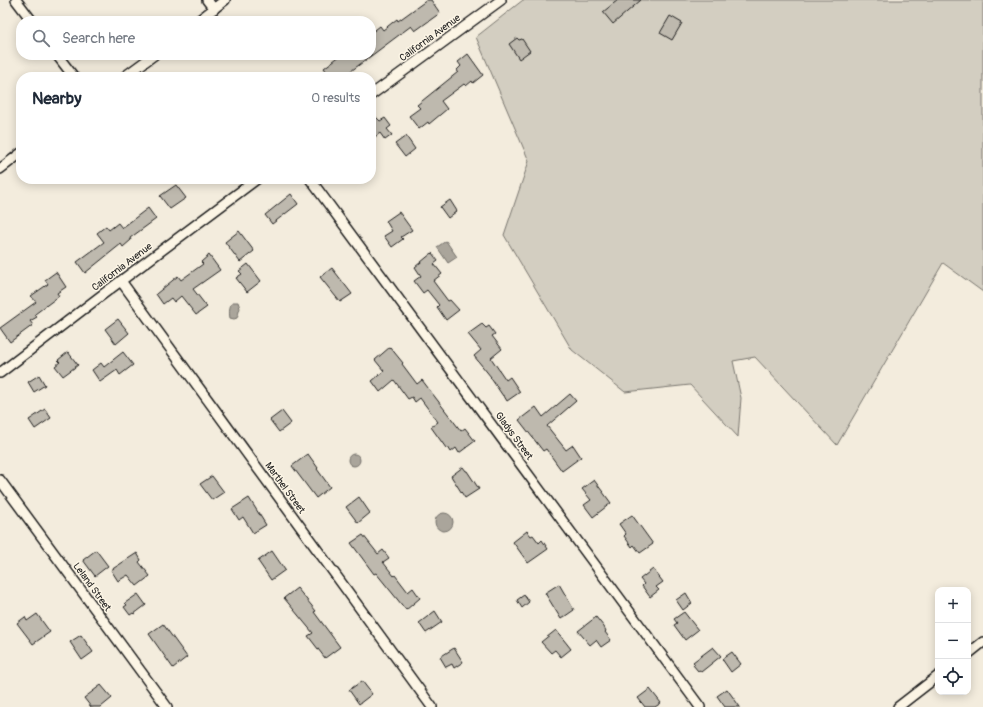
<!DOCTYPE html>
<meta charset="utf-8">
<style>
body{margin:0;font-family:Pangolin,sans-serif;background:#f6f6f7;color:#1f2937}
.controls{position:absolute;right:12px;bottom:12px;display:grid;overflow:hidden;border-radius:8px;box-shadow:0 2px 10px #0003}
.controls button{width:36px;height:36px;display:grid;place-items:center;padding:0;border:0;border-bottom:1px solid #e0e1e3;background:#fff;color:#1f2937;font:20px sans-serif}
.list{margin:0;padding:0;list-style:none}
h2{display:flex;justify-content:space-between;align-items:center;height:52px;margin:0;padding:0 16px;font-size:17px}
h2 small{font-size:13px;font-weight:400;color:#747a83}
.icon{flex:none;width:22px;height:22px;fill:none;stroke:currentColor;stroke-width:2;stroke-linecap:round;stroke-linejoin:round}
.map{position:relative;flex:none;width:983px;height:707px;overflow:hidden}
.search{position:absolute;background:#fff;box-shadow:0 2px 10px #0003;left:16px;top:16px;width:360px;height:44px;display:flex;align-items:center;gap:10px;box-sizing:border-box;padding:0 14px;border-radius:16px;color:#747a83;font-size:15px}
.panel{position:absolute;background:#fff;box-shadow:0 2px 10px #0003;left:16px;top:72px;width:360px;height:112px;border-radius:16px}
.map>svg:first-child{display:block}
.green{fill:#d3cec1;stroke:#78756e}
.water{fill:#aaa59b;stroke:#716e68}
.building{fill:#beb9ae;stroke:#1c1c1c}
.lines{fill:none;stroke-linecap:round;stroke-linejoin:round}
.minor-casing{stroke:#1c1c1c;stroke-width:12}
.minor{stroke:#fcf5e5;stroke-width:9}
.labels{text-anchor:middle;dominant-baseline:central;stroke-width:3;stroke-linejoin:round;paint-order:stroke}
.street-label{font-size:10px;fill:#1c1c1c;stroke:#fcf5e5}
</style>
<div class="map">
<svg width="983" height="707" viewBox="0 0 983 707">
<rect width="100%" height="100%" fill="#f3ecdd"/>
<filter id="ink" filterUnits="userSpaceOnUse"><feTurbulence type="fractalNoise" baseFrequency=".025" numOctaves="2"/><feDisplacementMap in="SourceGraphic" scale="8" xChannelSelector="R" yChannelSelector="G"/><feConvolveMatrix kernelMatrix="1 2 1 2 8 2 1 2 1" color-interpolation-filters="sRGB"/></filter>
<g filter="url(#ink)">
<polygon class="green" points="523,0 983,0 983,292 943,263 837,445 755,357 733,361 741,398 738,437 690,385 625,392 572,350 504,235 529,161 476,37"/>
<g class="water">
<polygon points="446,241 457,257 448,263 437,247"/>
<path d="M233,302H238L240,308L237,318L234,319L230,318C229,313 229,305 233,302Z"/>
<circle cx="354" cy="460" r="6"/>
<circle cx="444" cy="522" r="9"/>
</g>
<g class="building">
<polygon points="427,0 431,0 440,13 415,31 411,26 343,77 322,77 327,72 324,68 341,55 371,55 371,33 380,26 383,30 397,19 398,21"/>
<polygon points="618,0 641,0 613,24 603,12"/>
<polygon points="670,16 682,23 672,40 660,33"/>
<polygon points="517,38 519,40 522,39 530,51 519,59 509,44"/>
<polygon points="468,54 483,75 473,83 472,81 466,86 464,84 441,101 447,109 429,124 428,122 419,129 409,116 420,108 417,105 458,72 457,70 461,66 458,62"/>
<polygon points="376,117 380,121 385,118 391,126 387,129 392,135 385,140 380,133 371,140 371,120"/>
<polygon points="406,136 415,149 405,157 395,144"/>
<polygon points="176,185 186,198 170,209 160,196"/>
<polygon points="291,194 298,204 272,224 265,215"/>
<polygon points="450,200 457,211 448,218 440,207"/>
<polygon points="148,208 156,219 130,238 131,240 123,247 121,244 85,273 77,262 104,242 97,233 106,226 109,230 118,223 122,228"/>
<polygon points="399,212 412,230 401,237 403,239 392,247 384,236 392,231 386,221"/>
<polygon points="239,231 254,251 240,262 225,242"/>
<polygon points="432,253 438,261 434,264 442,274 433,281 448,301 450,300 459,310 446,320 437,307 439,305 427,290 423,293 414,281 421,276 415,267"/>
<polygon points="209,255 220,270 193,289 207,307 196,315 181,296 174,302 171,298 163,304 156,294 178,276 181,280 203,264 201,262"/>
<polygon points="248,264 261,281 247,292 236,278 242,274 239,271"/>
<polygon points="332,268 352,294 340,302 320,277"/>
<polygon points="56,272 66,287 57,293 59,296 35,314 37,317 30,321 33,325 10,342 0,328 36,302 31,296 48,284 45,280"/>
<polygon points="118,319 129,333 116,344 105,329"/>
<polygon points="482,324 486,328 489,326 495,334 492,336 502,349 491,358 506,380 510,377 520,392 507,401 504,396 503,396 490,377 491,377 474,356 481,350 468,334"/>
<polygon points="390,347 403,363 402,364 417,384 422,380 461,431 465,428 475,441 459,453 456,448 451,452 448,447 446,448 431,427 438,422 420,398 415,402 412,397 408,399 394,380 380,392 372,381 384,371 375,360"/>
<polygon points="68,352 78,365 63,376 55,366 60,362 58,360"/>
<polygon points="123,352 133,365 120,375 117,370 100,382 92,370 101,363 104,367"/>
<polygon points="39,375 45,385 34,392 28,382"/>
<polygon points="570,394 576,401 547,426 566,450 573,445 581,457 562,471 546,449 543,451 519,420 536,407 543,417"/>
<polygon points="45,409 51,418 35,429 29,420"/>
<polygon points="282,411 291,423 279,432 270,420"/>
<polygon points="308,454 318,468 317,469 330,487 316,498 292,466"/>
<polygon points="463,467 466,471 467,471 479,489 465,498 451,476"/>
<polygon points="212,476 224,492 212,500 200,484"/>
<polygon points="594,480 611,503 593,517 584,505 591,500 582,489"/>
<polygon points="359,497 370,513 358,523 346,507"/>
<polygon points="249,498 266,525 253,533 243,517 239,520 232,509"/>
<polygon points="632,515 653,544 640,553 634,545 632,547 624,536 626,534 619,524"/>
<polygon points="527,531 531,536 533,535 539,543 542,540 548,549 528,563 513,542"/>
<polygon points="363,535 378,554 383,550 389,558 383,562 394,576 395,575 408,592 413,588 420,598 406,610 376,573 374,574 351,543"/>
<polygon points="96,550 108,566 95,576 83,560"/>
<polygon points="272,551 285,570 271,580 258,561"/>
<polygon points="137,553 141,560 139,562 150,576 137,586 128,575 118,581 111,570"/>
<polygon points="653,569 663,582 656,587 659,590 650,597 642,586 644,584 640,579"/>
<polygon points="559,584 574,610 561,619 545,593"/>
<polygon points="297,588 316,611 314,612 340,647 325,658 308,636 313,633 284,598"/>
<polygon points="686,593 692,603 683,610 676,600"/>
<polygon points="138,594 146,605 134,614 133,613 130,615 124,607 127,605 125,603"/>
<polygon points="524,595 529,602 522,608 517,600"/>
<polygon points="435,611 442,622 426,633 419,623"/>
<polygon points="684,612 698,630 685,640 674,625 677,623 674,619"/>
<polygon points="37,614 50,632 33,644 17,623 25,617 27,621"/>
<polygon points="596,617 604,627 606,631 605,632 611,640 601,647 596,640 590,645 578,631"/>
<polygon points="163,624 187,657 173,668 149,634"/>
<polygon points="556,630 571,649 561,657 555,650 551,653 541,642"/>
<polygon points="81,635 93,652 82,660 70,642"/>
<polygon points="713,647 721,656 701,672 700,670 698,671 693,665 695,664 693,662"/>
<polygon points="454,648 463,662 454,668 452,664 446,667 440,657"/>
<polygon points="732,652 741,664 731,672 722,659"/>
<polygon points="362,681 372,694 359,704 349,690"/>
<polygon points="101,685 112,698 101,707 91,707 84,698"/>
<polygon points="650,689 661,703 655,707 645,707 638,698"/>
<polygon points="727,689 740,707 725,707 717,696"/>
</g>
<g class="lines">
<g class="minor-casing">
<g id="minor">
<polyline points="16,0 32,21"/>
<polyline points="207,0 214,9"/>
<polyline points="198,21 225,0"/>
<polyline points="57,55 74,77"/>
<polyline points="124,77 154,55"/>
<polyline points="371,95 501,0"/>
<polyline points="0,169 21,153"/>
<polyline points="310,179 700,707"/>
<polyline points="121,281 432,707"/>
<polyline points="0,373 102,295 257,179"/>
<polyline points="0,480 167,707"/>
<polyline points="968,654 983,642"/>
<polyline points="898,707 938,676"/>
</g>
</g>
<use href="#minor" class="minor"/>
</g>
</g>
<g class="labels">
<g class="street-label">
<text transform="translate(430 38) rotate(-36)">California Avenue</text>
<text transform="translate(122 267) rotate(-37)">California Avenue</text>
<text transform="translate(514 436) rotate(54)">Gladys Street</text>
<text transform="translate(285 488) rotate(54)">Marthel Street</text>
<text transform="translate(92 587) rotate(54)">Leland Street</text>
</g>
</g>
</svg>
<div class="controls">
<button>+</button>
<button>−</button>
<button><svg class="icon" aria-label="locate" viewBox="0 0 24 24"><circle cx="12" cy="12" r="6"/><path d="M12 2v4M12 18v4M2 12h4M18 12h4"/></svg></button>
</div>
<div class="search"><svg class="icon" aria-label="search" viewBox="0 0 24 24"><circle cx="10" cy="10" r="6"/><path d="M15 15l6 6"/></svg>Search here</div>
<section class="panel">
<h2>Nearby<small>0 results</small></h2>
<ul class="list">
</ul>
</section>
</div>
